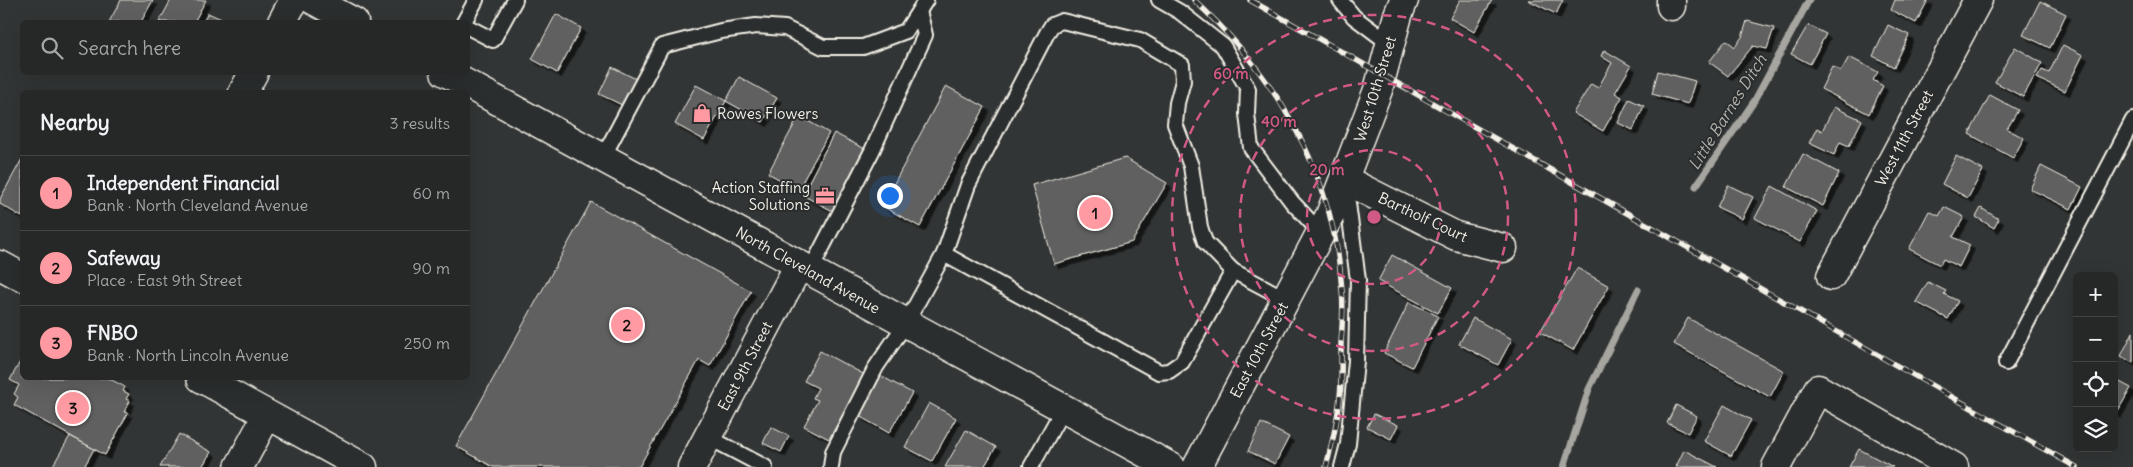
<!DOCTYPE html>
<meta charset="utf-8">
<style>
body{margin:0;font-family:Delius,sans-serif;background:#2e3030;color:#f1f3f6}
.controls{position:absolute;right:15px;bottom:15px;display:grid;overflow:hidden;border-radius:8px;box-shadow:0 5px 20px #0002}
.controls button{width:45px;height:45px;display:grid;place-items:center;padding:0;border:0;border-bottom:1px solid #424445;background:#262828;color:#f1f3f6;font:25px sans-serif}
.you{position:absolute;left:889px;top:195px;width:18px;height:18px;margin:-12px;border:4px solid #fff;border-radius:50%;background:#1a73e8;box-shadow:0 0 0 8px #1a73e833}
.badge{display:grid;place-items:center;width:32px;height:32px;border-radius:50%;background:#ff9aa2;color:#111;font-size:16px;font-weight:700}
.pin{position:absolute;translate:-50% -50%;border:2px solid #fff;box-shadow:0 1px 5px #0006}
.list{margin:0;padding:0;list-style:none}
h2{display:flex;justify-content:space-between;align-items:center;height:65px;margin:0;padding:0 20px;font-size:21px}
h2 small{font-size:16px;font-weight:400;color:#a4a6a8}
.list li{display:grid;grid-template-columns:32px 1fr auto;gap:15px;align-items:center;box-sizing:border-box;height:75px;padding:0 20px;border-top:1px solid #424445}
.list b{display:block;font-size:19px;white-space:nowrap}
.list p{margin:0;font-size:16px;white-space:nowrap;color:#a4a6a8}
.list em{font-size:16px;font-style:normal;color:#a4a6a8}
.icon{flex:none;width:28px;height:28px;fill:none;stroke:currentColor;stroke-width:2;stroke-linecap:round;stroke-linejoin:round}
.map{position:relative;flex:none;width:2133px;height:467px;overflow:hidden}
.search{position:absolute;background:#262828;box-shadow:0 5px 20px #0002;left:20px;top:20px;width:450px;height:55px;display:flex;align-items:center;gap:12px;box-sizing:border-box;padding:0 18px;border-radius:8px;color:#a4a6a8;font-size:19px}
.panel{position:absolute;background:#262828;box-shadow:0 5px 20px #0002;left:20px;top:90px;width:450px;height:290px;border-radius:8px}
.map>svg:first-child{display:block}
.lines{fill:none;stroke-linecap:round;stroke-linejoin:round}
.stream{stroke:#a6a5a0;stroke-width:7}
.building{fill:#5f605f;stroke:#f4f1e8;filter:url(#shadow)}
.lane-casing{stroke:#f4f1e8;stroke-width:18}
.street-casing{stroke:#f4f1e8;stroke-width:31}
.highway-casing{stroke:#f4f1e8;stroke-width:31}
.lane{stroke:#2a2d2e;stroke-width:14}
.street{stroke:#2a2d2e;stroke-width:28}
.highway{stroke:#2a2d2e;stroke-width:28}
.rail-casing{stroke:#f4f1e8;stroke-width:5.5}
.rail{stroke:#2a2d2e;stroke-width:4;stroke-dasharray:11;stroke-linecap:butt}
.ring{fill:none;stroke:#d15985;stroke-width:2.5;stroke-dasharray:9 6}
.labels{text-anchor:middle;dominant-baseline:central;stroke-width:4;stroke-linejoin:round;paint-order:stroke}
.street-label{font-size:15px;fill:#f4f1e8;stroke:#2a2d2e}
.poi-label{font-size:15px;fill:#f4f1e8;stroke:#2a2d2e;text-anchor:start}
.water-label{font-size:16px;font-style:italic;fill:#b3b2ac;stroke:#2a2d2e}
.centre{fill:#d15985;stroke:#2a2d2e;stroke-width:2.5}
.ring-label{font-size:15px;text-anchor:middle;font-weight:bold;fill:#d15985;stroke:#2a2d2e;stroke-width:4;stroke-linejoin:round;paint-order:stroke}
</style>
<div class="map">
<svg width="2133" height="467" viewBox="0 0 2133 467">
<defs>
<filter id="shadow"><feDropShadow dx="4.5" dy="4.5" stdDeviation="0" flood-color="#0009"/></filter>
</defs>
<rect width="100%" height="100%" fill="#323535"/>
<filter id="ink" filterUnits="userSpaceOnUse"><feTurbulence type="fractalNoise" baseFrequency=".02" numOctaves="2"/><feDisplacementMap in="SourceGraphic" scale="10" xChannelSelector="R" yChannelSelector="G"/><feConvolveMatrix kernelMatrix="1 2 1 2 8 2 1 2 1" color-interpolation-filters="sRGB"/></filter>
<g filter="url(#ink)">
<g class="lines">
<g class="stream">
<polyline points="1696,186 1755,100 1809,0"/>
<polyline points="1564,467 1589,389 1638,290"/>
</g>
</g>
<g class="building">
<polygon points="121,0 153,0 141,22 109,22"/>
<polygon points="171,0 206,0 194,22 159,22"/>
<polygon points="1460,0 1492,0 1474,32 1450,18"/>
<polygon points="1528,0 1563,0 1556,14"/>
<polygon points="1895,0 1928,0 1916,23 1891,10"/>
<polygon points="2040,1 2066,14 2050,48 2023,35"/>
<polygon points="208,13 228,22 203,22"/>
<polygon points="556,14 581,28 557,73 532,59"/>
<polygon points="1747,21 1774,28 1767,49 1753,46 1728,76 1709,62 1726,40 1735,47 1742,37"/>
<polygon points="1808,25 1826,34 1810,64 1791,54"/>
<polygon points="1888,25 1909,35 1894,67 1873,56"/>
<polygon points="2063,45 2083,55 2065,91 2037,78 2042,70 2049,73"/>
<polygon points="2015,47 2042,63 2023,97 1995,82"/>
<polygon points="1604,50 1631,66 1615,93 1622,97 1603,131 1573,113 1591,84 1598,88 1612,63 1601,56"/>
<polygon points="1849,57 1878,72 1873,80 1883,86 1869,114 1821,89 1832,67 1841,71"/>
<polygon points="612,67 636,79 622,105 599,94"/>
<polygon points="1658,71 1695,81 1688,104 1652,94"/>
<polygon points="739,77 777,98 763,122 726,101"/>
<polygon points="696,85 726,101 704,140 675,124"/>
<polygon points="946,86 985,107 920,227 882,206"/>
<polygon points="1990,95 2018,110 2007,129 2024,138 2013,158 1969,134"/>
<polygon points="1629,99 1644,106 1633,130 1618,123"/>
<polygon points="1834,107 1862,120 1849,146 1840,142 1834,155 1809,143 1817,128 1822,131"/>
<polygon points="799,116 829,133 798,190 768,173"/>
<polygon points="834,133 865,149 833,211 802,195"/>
<polygon points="1803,154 1839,173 1823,206 1786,187"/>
<polygon points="1956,156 1983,170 1968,198 1942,184"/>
<polygon points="1125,158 1167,183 1132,242 1054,264 1032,185"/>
<polygon points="22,159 22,217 0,204 0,199"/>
<polygon points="2041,166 2082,187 2071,209 2030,189"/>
<polygon points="1728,185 1753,197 1742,219 1717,207"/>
<polygon points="1772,186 1817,211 1800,242 1755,218"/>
<polygon points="591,202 751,291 710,366 699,360 639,467 493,467 456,446"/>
<polygon points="1944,207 1964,217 1953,237 1970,245 1959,267 1943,259 1940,265 1909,249 1929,211 1939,216"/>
<polygon points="1981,208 1999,219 1994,228 1976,217"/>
<polygon points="1392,255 1452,288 1438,313 1378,281"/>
<polygon points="1577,268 1609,286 1573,350 1540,332"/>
<polygon points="1928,282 1946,291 1944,294 1958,301 1948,319 1916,302"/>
<polygon points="1409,302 1438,316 1412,367 1384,353"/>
<polygon points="1473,318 1512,339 1498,365 1459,344"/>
<polygon points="1688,318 1784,371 1770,397 1674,344"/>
<polygon points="2133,332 2133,363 2121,356"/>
<polygon points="820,351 865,375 829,439 804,426 818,400 813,398 818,388 804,381"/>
<polygon points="22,358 22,378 108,378 125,387 123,391 129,394 126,399 130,401 124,412 128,413 105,455 14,405 18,397 14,394 19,385 10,380"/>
<polygon points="881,376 912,393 889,433 859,416"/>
<polygon points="2114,379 2131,388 2116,414 2114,413"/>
<polygon points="929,403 956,418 932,461 905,447"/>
<polygon points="1676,405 1697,416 1688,433 1667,423"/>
<polygon points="1724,405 1751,420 1731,456 1704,441"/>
<polygon points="1374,414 1398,425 1391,439 1367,427"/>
<polygon points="1261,423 1289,437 1275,464 1248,451"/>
<polygon points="771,427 789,436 781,452 763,443"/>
<polygon points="966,430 996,447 984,467 945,467"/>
<polygon points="179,434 211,452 202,467 160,467"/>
<polygon points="70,436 94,449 84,467 52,467"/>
<polygon points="1859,449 1893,467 1849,467"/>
<polygon points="1684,450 1717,467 1676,467"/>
</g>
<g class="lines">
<g class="lane-casing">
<g id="lane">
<polyline points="1159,0 1180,12 1223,46 1248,89 1247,114 1251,148 1292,202 1321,233"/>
<polyline points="1340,0 1354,17 1390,44"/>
<polyline points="464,22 476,0"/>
<polyline points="468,27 493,40 515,0"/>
<polyline points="603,157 662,46 721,31 756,26 785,28 823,47 863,47 906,31 926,0"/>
<polyline points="944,254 968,185 1047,33 1052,25 1062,21 1140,40 1182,65 1183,81 1177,103 1175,124 1191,166 1200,227 1205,242 1233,271"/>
<polyline points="810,271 872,151 925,35 919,11"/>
<polyline points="2006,363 2133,120"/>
<polyline points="708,437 765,467"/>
<polyline points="831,467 833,452 876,367 906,323 944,254 1159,372 1169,371 1182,362 1233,271 1286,299"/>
<polyline points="1031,467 1063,409"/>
<polyline points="1342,467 1348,444 1356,361 1358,280 1346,188"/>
</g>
</g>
<g class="street-casing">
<g id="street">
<polyline points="1671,6 1671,0"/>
<polyline points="282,22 294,0"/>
<polyline points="243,92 254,72"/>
<polyline points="1345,180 1456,236 1503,248"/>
<polyline points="1831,276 1978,0"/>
<polyline points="239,467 267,415"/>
<polyline points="692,467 799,265"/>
<polyline points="1197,467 1330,215 1378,90 1398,15 1404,0"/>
<polyline points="1776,467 1818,389 1954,467"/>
</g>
</g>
<g class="highway-casing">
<g id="highway">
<polyline points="313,0 354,22"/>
<polyline points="445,72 1171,467"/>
<polyline points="0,265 22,277"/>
<polyline points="201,378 363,467"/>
</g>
</g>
<use href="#lane" class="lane"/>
<use href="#street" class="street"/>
<use href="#highway" class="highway"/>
<g class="rail-casing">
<g id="rail">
<path d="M1194,0C1278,78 1334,174 1342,290C1344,307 1342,326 1341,343C1341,361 1342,379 1340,396C1338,420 1332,444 1326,467"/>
<polyline points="1250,0 2076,467"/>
</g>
</g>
<use href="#rail" class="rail"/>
</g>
</g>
<g class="ring">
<circle cx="1374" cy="217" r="67"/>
<circle cx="1374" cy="217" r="134"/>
<circle cx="1374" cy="217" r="202"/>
</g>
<defs>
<g id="shop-bare" transform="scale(1.5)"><path d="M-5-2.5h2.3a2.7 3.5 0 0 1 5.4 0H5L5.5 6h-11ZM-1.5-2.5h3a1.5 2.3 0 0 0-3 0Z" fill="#ff9aa2" stroke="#2a2d2e" stroke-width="2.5" paint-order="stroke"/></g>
<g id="office-bare" transform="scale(1.5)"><path d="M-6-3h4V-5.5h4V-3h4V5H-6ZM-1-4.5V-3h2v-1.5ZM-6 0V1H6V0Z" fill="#ff9aa2" stroke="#2a2d2e" stroke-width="2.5" paint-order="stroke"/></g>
</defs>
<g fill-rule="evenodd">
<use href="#shop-bare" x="702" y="113"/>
<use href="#office-bare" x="825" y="196"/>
</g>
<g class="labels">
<g class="street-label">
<text transform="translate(1375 89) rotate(-73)">West 10th Street</text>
<text transform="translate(1904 138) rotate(-62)">West 11th Street</text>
<text transform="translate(1423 217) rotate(25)">Bartholf Court</text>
<text transform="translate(808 270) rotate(29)">North Cleveland Avenue</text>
<text transform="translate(1259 350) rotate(-62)">East 10th Street</text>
<text transform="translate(745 366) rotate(-62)">East 9th Street</text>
</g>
<g class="poi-label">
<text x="717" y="113">Rowes Flowers</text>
<text x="810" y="187" text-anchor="end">Action Staffing<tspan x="810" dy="17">Solutions</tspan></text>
</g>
<g class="water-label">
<text transform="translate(1727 112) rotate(-58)">Little Barnes Ditch</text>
</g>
</g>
<circle cx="1374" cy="217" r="8" class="centre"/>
<g class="ring-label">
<text x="1231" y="79">60 m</text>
<text x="1279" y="127">40 m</text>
<text x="1327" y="175">20 m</text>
</g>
</svg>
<div class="controls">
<button>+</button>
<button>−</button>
<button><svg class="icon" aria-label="locate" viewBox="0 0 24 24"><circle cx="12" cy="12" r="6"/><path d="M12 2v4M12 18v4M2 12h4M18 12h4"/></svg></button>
<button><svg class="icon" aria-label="layers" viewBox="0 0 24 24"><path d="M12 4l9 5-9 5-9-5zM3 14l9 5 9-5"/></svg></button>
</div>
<div class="you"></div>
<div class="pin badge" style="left:1095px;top:213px">1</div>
<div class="pin badge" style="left:627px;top:325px">2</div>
<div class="pin badge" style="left:73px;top:408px">3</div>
<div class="search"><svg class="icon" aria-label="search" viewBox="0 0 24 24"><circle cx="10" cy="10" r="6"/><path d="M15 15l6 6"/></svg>Search here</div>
<section class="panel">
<h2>Nearby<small>3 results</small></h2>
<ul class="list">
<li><span class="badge">1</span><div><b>Independent Financial</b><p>Bank · North Cleveland Avenue</p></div><em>60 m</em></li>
<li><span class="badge">2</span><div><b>Safeway</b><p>Place · East 9th Street</p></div><em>90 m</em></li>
<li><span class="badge">3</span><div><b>FNBO</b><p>Bank · North Lincoln Avenue</p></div><em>250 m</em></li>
</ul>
</section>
</div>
